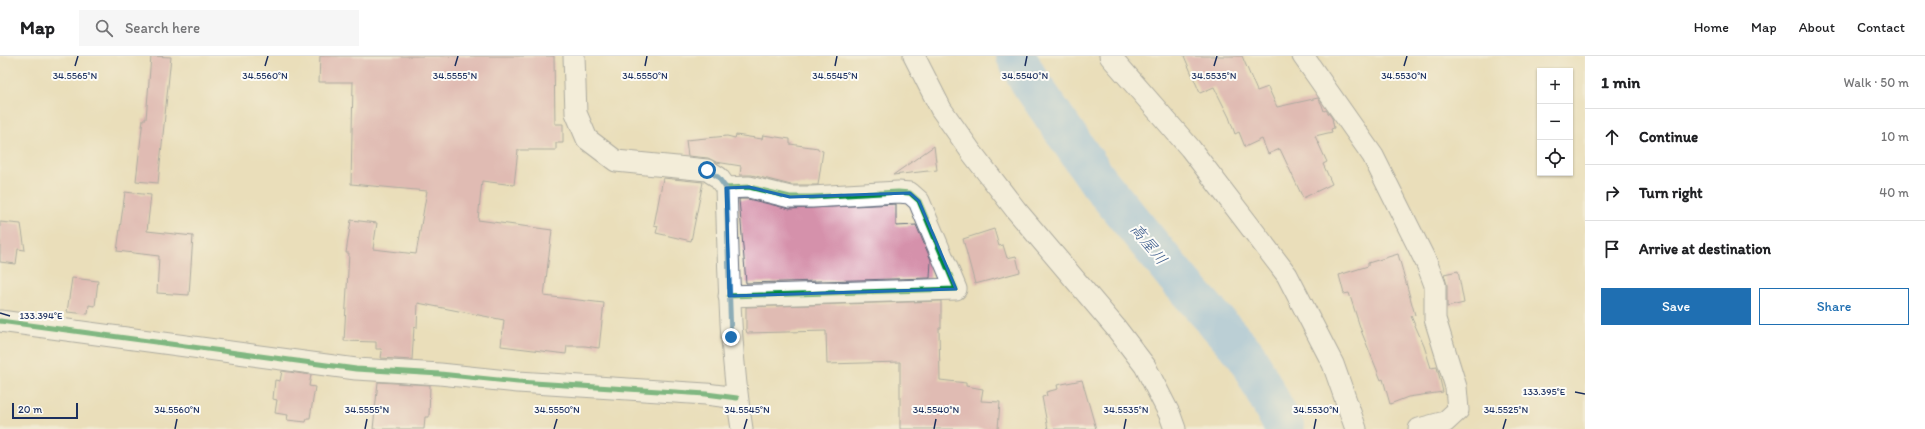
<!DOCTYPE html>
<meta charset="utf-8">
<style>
body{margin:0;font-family:Itim,"Klee One",sans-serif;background:#f6f6f6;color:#202124}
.controls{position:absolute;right:12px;top:12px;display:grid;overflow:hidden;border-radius:0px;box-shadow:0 1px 3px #0004}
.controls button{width:36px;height:36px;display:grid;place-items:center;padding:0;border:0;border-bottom:1px solid #e0e0e0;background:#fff;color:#202124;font:20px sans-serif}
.scale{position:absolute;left:12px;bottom:10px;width:66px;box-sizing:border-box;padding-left:4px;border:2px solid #1b2f5e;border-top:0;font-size:11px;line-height:14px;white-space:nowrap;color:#1b2f5e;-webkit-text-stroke:3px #fdfcf7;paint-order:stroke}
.stop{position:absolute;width:12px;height:12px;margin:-9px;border:3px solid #1f6fb2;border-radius:50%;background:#fff}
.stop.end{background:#1f6fb2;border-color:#fff;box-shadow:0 1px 4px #0008}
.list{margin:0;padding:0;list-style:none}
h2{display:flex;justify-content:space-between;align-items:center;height:52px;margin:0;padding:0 16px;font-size:17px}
h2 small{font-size:13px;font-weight:400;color:#757577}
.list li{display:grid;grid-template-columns:26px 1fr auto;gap:12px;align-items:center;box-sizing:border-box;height:56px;padding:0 16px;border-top:1px solid #e0e0e0}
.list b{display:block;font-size:15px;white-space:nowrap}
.list em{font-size:13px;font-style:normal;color:#757577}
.actions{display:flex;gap:8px;padding:12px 16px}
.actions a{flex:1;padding:9px 0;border:1px solid #1f6fb2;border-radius:0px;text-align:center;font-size:14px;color:#1f6fb2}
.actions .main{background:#1f6fb2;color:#fff}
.icon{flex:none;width:22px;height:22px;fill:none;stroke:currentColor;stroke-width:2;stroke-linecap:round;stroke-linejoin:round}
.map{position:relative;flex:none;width:1585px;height:373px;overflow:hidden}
header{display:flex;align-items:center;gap:24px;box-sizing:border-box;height:56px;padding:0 20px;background:#fff;border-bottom:1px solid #e0e0e0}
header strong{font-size:19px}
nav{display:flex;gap:22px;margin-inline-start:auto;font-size:14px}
.search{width:280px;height:36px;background:#f6f6f6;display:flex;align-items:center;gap:10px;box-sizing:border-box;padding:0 14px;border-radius:0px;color:#757577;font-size:15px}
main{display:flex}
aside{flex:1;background:#fff}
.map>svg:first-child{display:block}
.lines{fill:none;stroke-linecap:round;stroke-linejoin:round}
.river{stroke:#84bdf5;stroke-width:40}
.building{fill:#d591ab}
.street-casing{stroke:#636c7e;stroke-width:23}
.street{stroke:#fff;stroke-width:21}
.cycleway-casing{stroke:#fdfcf7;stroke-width:8}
.cycleway{stroke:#00873e;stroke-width:5}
.route{stroke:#1f6fb2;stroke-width:5}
.marked{fill:none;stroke:#1f6fb2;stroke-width:3;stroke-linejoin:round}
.ticks{fill:none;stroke:#1b2f5e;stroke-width:1.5}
.labels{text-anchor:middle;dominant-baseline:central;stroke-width:4;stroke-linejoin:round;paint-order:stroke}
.water-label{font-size:16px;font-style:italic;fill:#3a5a8b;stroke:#fdfcf7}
.ticks-label{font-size:10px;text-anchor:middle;fill:#1b2f5e;stroke:#fdfcf7;stroke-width:4;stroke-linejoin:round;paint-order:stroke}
</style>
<header>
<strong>Map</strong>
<div class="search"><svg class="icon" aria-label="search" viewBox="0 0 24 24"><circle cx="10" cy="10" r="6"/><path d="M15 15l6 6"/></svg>Search here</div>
<nav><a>Home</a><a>Map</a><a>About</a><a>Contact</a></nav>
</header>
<main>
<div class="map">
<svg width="1585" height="373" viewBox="0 0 1585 373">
<rect width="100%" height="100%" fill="#fdfcf7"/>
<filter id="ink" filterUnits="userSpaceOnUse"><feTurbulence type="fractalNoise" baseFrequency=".025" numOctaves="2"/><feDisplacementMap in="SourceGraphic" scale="8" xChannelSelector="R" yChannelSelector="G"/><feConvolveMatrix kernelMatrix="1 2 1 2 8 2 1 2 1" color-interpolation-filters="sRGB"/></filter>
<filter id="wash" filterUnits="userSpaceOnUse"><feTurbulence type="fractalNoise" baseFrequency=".012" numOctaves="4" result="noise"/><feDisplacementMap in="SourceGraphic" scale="16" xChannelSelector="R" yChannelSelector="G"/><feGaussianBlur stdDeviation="0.9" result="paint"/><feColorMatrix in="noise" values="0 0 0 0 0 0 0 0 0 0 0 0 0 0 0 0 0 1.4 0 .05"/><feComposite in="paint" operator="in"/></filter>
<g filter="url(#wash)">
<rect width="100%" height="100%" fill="#eadeba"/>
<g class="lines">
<polyline class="river" points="1016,0 1028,23 1099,126 1180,225 1246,299 1285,373"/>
</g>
<g id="blocks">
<g class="building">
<polygon points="151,0 171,1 158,127 136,125 143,63 146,63"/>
<polygon points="320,0 554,0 555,68 563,68 563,87 556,87 556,94 518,94 514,129 482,125 478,164 552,174 544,240 604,247 599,292 585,290 567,290 566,298 501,290 504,264 418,247 417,272 414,271 412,304 381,302 382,296 381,293 376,293 376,286 344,285 349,197 346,197 351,164 377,167 373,193 416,198 427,135 351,128 353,26 319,26"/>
<polygon points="1184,0 1242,0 1257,35 1268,31 1277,51 1318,42 1322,49 1324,55 1326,54 1332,62 1334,72 1331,73 1332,76 1315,80 1327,106 1323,108 1332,128 1303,142 1280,93 1268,98 1262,83 1245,91 1239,76 1235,78 1229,61 1214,31 1200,37"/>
<polygon points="736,79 762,83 763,79 790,83 790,88 818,92 818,94 823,95 818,129 791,129 752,119 740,119 741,110 716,106 708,102 688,100 686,84 727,80 735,82"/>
<polygon points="934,90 937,114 893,119"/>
<polygon points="663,122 703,126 691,185 656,177 658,170 654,169"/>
<polygon points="125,136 151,139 147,175 193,180 189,239 157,237 159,200 117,195"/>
<polygon points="739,143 748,143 790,153 896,148 896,170 916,169 931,204 930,222 746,227"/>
<polygon points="0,166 21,168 25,194 18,193 16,208 0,206"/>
<polygon points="994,173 999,190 1003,189 1007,202 1016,200 1020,216 975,228 963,183"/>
<polygon points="1398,198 1415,259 1411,260 1424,290 1431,312 1437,311 1443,336 1408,341 1390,348 1383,323 1381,324 1362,277 1349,237 1344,238 1339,219 1368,210 1368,207"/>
<polygon points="1458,215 1464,247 1447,251 1447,229 1444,218"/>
<polygon points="72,222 98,225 95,250 89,249 88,258 67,256"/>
<polygon points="941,245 941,272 939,272 940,324 966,327 966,330 983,333 981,345 1000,346 998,373 900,373 900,306 827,308 826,275 747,277 746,274 746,251"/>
<polygon points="282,315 311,319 309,330 315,331 310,362 307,362 306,366 287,364 288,359 275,357 277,344 273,343 275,324 280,325"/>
<polygon points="1082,324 1096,373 1048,373 1042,341 1047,340 1046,336 1058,333 1057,329"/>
<polygon points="378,326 430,329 429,361 425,361 424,373 373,373"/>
</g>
</g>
</g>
<g filter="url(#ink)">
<use href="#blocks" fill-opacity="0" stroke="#636c7e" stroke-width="1"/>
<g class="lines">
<g class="street-casing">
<g id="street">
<path d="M574,0L576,57L587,83L616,105L707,114L718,121L726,132C729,213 729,293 742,373"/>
<polyline points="914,0 941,53 972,97 1016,154 1116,272 1145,310 1170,359 1175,373"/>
<polyline points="1110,0 1190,92 1287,219 1333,308 1356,373"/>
<polyline points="1303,0 1373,100 1427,208 1435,229 1435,263 1456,331 1458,354 1445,366 1419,373"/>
<polyline points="726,132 749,131 790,141 812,141 898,136 910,137 919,145 956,233 729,240"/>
<polyline points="0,265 356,313 440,318 518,326 706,338 737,342"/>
</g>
</g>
<use href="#street" class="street"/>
<g class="cycleway-casing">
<g id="cycleway">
<polyline points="726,132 749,131 790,141 812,141 898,136 910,137 919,145 956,233 729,240"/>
<polyline points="0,265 356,313 440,318 518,326 706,338 737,342"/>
</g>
</g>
<use href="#cycleway" class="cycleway"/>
</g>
</g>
<g class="lines" filter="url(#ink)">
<polyline class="route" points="707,114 718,121 726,132 731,281"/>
</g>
<path d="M0 0H1585V373H0ZM749,131L790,141L910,137L919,145L956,233L729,240L726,132Z" fill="#eadeba" fill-opacity=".55" fill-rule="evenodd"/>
<path class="marked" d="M749,131L790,141L910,137L919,145L956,233L729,240L726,132Z"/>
<path class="ticks" d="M75,10L78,0M265,10L268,0M455,10L458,0M645,10L647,0M835,10L837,0M1025,10L1027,0M1214,10L1217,0M1404,10L1407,0M0,257L10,260M1575,336L1585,338M175,373L177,363M365,373L367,363M554,373L557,363M744,373L747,363M934,373L936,363M1124,373L1126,363M1314,373L1316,363M1503,373L1506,363"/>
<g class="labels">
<g class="water-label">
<text transform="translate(1149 188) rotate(51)">高屋川</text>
</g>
</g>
<g class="ticks-label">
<text x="75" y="23">34.5565°N</text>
<text x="265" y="23">34.5560°N</text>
<text x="455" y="23">34.5555°N</text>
<text x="645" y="23">34.5550°N</text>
<text x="835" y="23">34.5545°N</text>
<text x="1025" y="23">34.5540°N</text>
<text x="1214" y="23">34.5535°N</text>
<text x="1404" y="23">34.5530°N</text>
<text x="41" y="263">133.394°E</text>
<text x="1544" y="339">133.395°E</text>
<text x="177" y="357">34.5560°N</text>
<text x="367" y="357">34.5555°N</text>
<text x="557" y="357">34.5550°N</text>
<text x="747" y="357">34.5545°N</text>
<text x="936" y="357">34.5540°N</text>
<text x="1126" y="357">34.5535°N</text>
<text x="1316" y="357">34.5530°N</text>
<text x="1506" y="357">34.5525°N</text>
</g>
</svg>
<div class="controls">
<button>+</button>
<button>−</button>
<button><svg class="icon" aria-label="locate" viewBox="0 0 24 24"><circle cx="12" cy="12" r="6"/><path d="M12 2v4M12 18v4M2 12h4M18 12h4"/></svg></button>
</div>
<div class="scale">20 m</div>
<div class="stop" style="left:707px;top:114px"></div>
<div class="stop end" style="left:731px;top:281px"></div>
</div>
<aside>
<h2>1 min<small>Walk · 50 m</small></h2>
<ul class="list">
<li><svg class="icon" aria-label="ahead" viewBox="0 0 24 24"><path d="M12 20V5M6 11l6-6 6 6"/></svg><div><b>Continue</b></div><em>10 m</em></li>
<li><svg class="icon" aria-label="right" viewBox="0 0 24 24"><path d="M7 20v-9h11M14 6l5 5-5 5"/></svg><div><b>Turn right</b></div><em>40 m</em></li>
<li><svg class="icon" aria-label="arrive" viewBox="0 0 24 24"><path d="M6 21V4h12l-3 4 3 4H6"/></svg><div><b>Arrive at destination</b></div></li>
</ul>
<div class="actions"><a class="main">Save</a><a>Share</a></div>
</aside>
</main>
